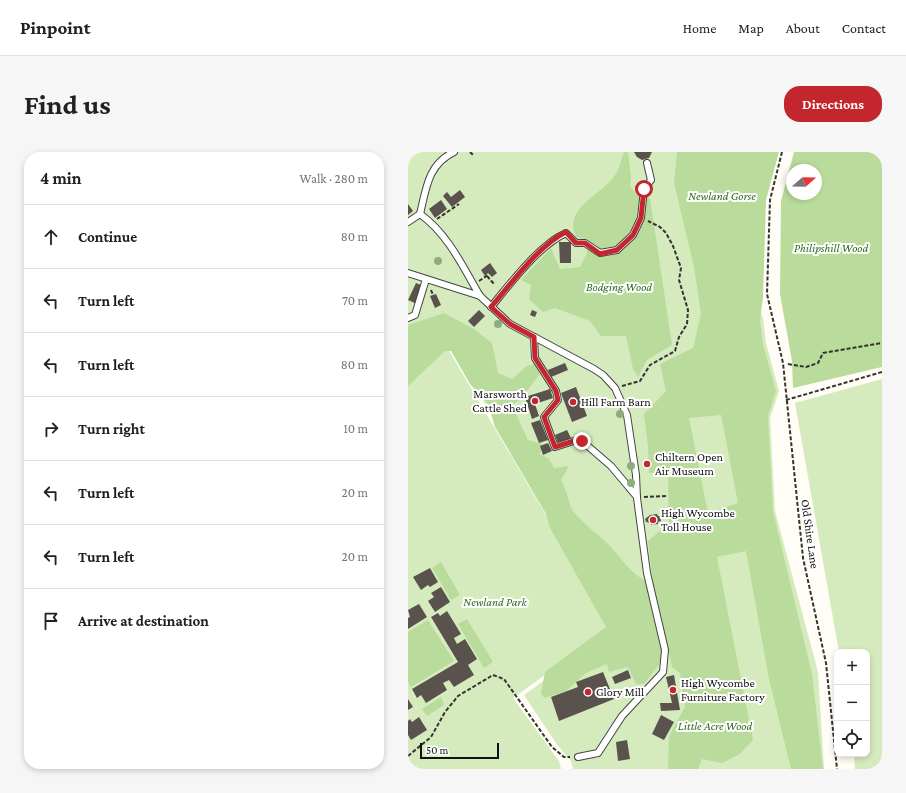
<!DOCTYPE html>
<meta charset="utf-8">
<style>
body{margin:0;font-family:"Crimson Pro",serif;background:#f6f6f6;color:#202124}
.controls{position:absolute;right:12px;bottom:12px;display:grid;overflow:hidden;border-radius:8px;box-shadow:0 2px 6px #0003}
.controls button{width:36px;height:36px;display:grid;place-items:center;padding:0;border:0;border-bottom:1px solid #e0e0e0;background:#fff;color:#202124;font:20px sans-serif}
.compass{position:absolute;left:378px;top:12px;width:36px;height:36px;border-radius:50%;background:#fff;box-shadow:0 2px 6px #0003;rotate:70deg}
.scale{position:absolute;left:12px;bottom:10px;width:79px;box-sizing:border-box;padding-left:4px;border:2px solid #111;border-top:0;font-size:11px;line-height:14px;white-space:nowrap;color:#111;-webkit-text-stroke:3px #fff;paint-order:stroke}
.stop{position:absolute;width:12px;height:12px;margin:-9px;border:3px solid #c4262e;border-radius:50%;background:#fff}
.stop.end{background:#c4262e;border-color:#fff;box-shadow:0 1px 4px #0008}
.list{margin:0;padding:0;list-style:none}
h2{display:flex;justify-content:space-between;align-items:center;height:52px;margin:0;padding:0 16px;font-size:17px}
h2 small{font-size:13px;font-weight:400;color:#757577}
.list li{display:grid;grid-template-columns:26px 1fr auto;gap:12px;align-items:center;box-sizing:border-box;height:64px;padding:0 16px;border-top:1px solid #e0e0e0}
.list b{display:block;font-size:15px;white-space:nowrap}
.list em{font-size:13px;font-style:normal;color:#757577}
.icon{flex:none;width:22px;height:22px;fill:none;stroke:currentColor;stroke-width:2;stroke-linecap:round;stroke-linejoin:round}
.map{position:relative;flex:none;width:474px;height:617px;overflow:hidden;border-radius:16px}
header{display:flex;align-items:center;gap:24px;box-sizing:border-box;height:56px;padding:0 20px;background:#fff;border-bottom:1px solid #e0e0e0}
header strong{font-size:19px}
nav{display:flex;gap:22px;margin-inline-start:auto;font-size:14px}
.intro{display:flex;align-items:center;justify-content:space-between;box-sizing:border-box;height:96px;padding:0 24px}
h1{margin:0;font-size:28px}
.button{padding:10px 18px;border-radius:16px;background:#c4262e;color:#fff;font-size:14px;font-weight:700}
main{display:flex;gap:24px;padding:0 24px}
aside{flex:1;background:#fff;border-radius:16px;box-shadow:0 2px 6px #0003}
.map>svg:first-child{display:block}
.green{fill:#d5ebbd}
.forest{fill:#b9dc9c;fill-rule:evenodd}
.building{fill:#5a524d}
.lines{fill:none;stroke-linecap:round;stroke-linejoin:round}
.service-casing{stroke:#444;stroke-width:8}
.path{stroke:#333;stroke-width:2;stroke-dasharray:4 2;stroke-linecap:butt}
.service{stroke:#fff;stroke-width:6}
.tree{fill:#8dad7f}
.route{stroke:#c4262e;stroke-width:5}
.poi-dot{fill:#c4262e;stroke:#fff;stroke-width:1.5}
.labels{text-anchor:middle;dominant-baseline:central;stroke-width:4;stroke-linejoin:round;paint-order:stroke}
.park-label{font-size:12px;font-style:italic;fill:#2f6b1f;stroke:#fff}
.poi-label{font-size:12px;fill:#111;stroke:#fff;text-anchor:start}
.street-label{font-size:12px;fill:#111;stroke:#fff}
</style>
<header>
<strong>Pinpoint</strong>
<nav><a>Home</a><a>Map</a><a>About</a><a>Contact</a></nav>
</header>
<div class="intro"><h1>Find us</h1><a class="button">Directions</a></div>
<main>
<aside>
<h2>4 min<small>Walk · 280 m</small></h2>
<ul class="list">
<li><svg class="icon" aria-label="ahead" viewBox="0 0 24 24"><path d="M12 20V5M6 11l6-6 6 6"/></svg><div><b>Continue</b></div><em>80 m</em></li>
<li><svg class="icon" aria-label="left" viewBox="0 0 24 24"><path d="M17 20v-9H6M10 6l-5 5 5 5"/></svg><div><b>Turn left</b></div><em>70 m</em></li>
<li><svg class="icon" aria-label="left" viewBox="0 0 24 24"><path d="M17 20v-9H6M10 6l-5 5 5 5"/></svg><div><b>Turn left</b></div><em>80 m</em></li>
<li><svg class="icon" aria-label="right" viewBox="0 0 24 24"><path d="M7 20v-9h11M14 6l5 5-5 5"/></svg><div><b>Turn right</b></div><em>10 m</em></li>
<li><svg class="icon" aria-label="left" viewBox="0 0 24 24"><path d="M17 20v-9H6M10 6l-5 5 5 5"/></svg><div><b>Turn left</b></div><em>20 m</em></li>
<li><svg class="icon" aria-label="left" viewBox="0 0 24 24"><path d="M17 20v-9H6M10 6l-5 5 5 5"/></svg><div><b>Turn left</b></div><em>20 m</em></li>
<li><svg class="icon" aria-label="arrive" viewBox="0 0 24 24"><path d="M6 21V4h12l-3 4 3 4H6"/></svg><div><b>Arrive at destination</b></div></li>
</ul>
</aside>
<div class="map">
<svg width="474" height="617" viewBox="0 0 474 617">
<rect width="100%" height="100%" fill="#fffdf5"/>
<g class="green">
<polygon points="0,0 271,0 292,52 355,166 358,191 371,239 362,266 367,359 410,520 416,617 165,617 163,609 150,594 116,543 209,476 37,184 0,218"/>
<polygon points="37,192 204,475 105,546 151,609 153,617 0,617 0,226"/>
<polygon points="474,227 474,617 447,617 446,602 459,602 459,500 431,500 387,251"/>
</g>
<g class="forest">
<path d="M216,0H220L223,24L222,34L230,44L242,46L264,193L239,208L230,225L225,217L218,184H193L182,169L147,156L135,160L121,147L123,133L113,128L143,96L152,117L172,115L179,101L181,88L168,85C154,56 194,43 207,23C212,17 213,7 216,0Z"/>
<path d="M269,0H371L358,48L355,145L352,169L355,192L368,239L360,264L365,359L404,522L415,617H383L361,527L338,399L309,405L345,588L332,602L314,611L294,607L290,617H260L261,584L277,555L272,521L264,515L261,500L236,532H228L220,515L201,520L199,512L178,521L158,539L136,546L133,541L137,520L198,475L142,376L138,362L87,275L80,252L62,232L43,199H37L0,234V173L36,161L66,177L84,191L90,221L104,227L119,214L129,211L134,219L112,248L104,253L120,288L135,292L132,302L141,307L146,316L161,314L153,328C159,337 161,354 165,359C175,371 188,381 199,391C214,406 224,425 245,432L240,389L261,371L260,321H241L240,295L236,262L258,239L252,212L285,196L293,162L286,115L266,31ZM313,263L330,351L300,361L281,266Z"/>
<path d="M386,0H474V215L385,236L384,209L372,142L373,49ZM384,18H408V42H384Z"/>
<polygon points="33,410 52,443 43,448 24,416"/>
<polygon points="59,467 85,510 76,516 50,472"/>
<polygon points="20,468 46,509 3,535 0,530 0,480"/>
<polygon points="33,545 36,553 19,564 14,557"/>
</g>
<g class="building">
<polygon points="226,0 244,0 241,6 234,8 229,5"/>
<polygon points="52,38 57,45 44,55 35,44 39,40 43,45"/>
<polygon points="33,48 39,57 27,66 21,57"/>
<polygon points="0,52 5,59 0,63"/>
<polygon points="151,90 163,90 163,111 152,111"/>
<polygon points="82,111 89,121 84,125 80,121 77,124 73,118"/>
<polygon points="8,131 15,134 9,152 0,148"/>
<polygon points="28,142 33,153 27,156 22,144"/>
<polygon points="71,158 77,164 66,175 60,169"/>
<polygon points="124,158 129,160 127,165 122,163"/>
<polygon points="157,211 160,218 143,225 140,218"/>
<polygon points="168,235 179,264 164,270 153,241"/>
<polygon points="142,237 145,246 127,252 131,264 124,267 117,245"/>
<polygon points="132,268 140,288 131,291 123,271"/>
<polygon points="159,278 163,286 150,291 147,283"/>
<polygon points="140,291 144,299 135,303 132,294"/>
<polygon points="249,362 250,364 252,364 253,369 250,370 250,372 243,373 243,371 238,370 237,367 242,363"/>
<polygon points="22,416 30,430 22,435 20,433 13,438 5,425"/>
<polygon points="33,435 42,450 27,460 20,449 26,445 23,441"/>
<polygon points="11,452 19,465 0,477 0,466 2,465 0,458"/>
<polygon points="39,459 53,482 46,486 49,492 57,487 69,507 60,513 66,523 46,535 41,528 35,531 39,538 18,551 13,543 9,546 4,537 50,510 23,465 30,461 32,464"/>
<polygon points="220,518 223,526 207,532 204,525"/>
<polygon points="195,520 206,547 151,569 143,545 170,535 168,530"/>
<polygon points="266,523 272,558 253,559 252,551 264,551 258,525"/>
<polygon points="0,547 5,555 0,558"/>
<polygon points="253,563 266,570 256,588 244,582"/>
<polygon points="11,565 19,578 3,588 0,583 0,569 2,567 4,570"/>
<polygon points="219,588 222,607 210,609 208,590"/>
</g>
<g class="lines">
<g class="service-casing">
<g id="service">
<path d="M12,62C18,37 20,12 46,0"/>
<path d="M0,70L12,62C40,82 55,115 72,144"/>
<polyline points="0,121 72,144 102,172 186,217 195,223 207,236 219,263 228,323 229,346 239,421 257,498 255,520 214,564 190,601 170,605"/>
<path d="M83,155C102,132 131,93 158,81L168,91H177L192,101L209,98L225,83L233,66L236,37L243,28L239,11"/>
<polyline points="0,166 7,163 18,127"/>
<polyline points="126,185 127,206 148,239 150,248 136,265 147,295 169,288 174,289 203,314 229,345"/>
</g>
</g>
<g class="path">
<polyline points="62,0 66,4"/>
<polyline points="374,0 362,48 359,142 375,211 395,406 418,511 429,617"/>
<polyline points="29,67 51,52"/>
<polyline points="79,124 86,132"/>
<polyline points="71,129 80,123"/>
<polyline points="23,138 25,143"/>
<polyline points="380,212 398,215 410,211 415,201 474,191"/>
<polyline points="214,234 232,229 242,213 267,199 271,185 279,172 280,158 271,128 273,116 265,94 258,81 252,75 240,69"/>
<polyline points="378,248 474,220"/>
<polyline points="236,345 258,344"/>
<polyline points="0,604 23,585 37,560 50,544 85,523 96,527 144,595 156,605 162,605"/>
</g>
<use href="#service" class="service"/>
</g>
<g class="tree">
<circle cx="30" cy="109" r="4"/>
<circle cx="90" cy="172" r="4"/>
<circle cx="212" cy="262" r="4"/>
<circle cx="223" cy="314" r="4"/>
<circle cx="223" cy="331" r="4"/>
</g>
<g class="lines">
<path class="route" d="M174,289L169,288L147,295L136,265L150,248L148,239L127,206L126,185L102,172L83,155C103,132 131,93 158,80L168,91H177L192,102L209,98L225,83L233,66L236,37"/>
</g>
<g class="poi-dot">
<circle cx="127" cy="249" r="4"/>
<circle cx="165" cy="250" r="4"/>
<circle cx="239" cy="312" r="4"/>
<circle cx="245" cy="368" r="4"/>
<circle cx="265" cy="538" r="4"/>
<circle cx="180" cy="540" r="4"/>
</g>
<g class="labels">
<g class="park-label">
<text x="314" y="44">Newland Gorse</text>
<text x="423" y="96">Philipshill Wood</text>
<text x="211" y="135">Bodging Wood</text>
<text x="87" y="450">Newland Park</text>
<text x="307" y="574">Little Acre Wood</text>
</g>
<g class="poi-label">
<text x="119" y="242" text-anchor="end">Marsworth<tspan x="119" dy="14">Cattle Shed</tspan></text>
<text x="173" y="250">Hill Farm Barn</text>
<text x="247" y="305">Chiltern Open<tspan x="247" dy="14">Air Museum</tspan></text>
<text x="253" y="361">High Wycombe<tspan x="253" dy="14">Toll House</tspan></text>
<text x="273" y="531">High Wycombe<tspan x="273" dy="14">Furniture Factory</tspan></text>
<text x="188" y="540">Glory Mill</text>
</g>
<g class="street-label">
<text transform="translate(402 382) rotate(82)">Old Shire Lane</text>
</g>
</g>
</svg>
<div class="controls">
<button>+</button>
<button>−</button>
<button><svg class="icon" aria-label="locate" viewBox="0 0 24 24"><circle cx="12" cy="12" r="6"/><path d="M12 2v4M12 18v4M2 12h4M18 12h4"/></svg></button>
</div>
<svg class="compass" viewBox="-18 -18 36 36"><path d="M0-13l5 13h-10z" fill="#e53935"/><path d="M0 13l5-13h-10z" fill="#757577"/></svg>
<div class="scale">50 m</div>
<div class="stop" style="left:236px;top:37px"></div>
<div class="stop end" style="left:174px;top:289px"></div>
</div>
</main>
